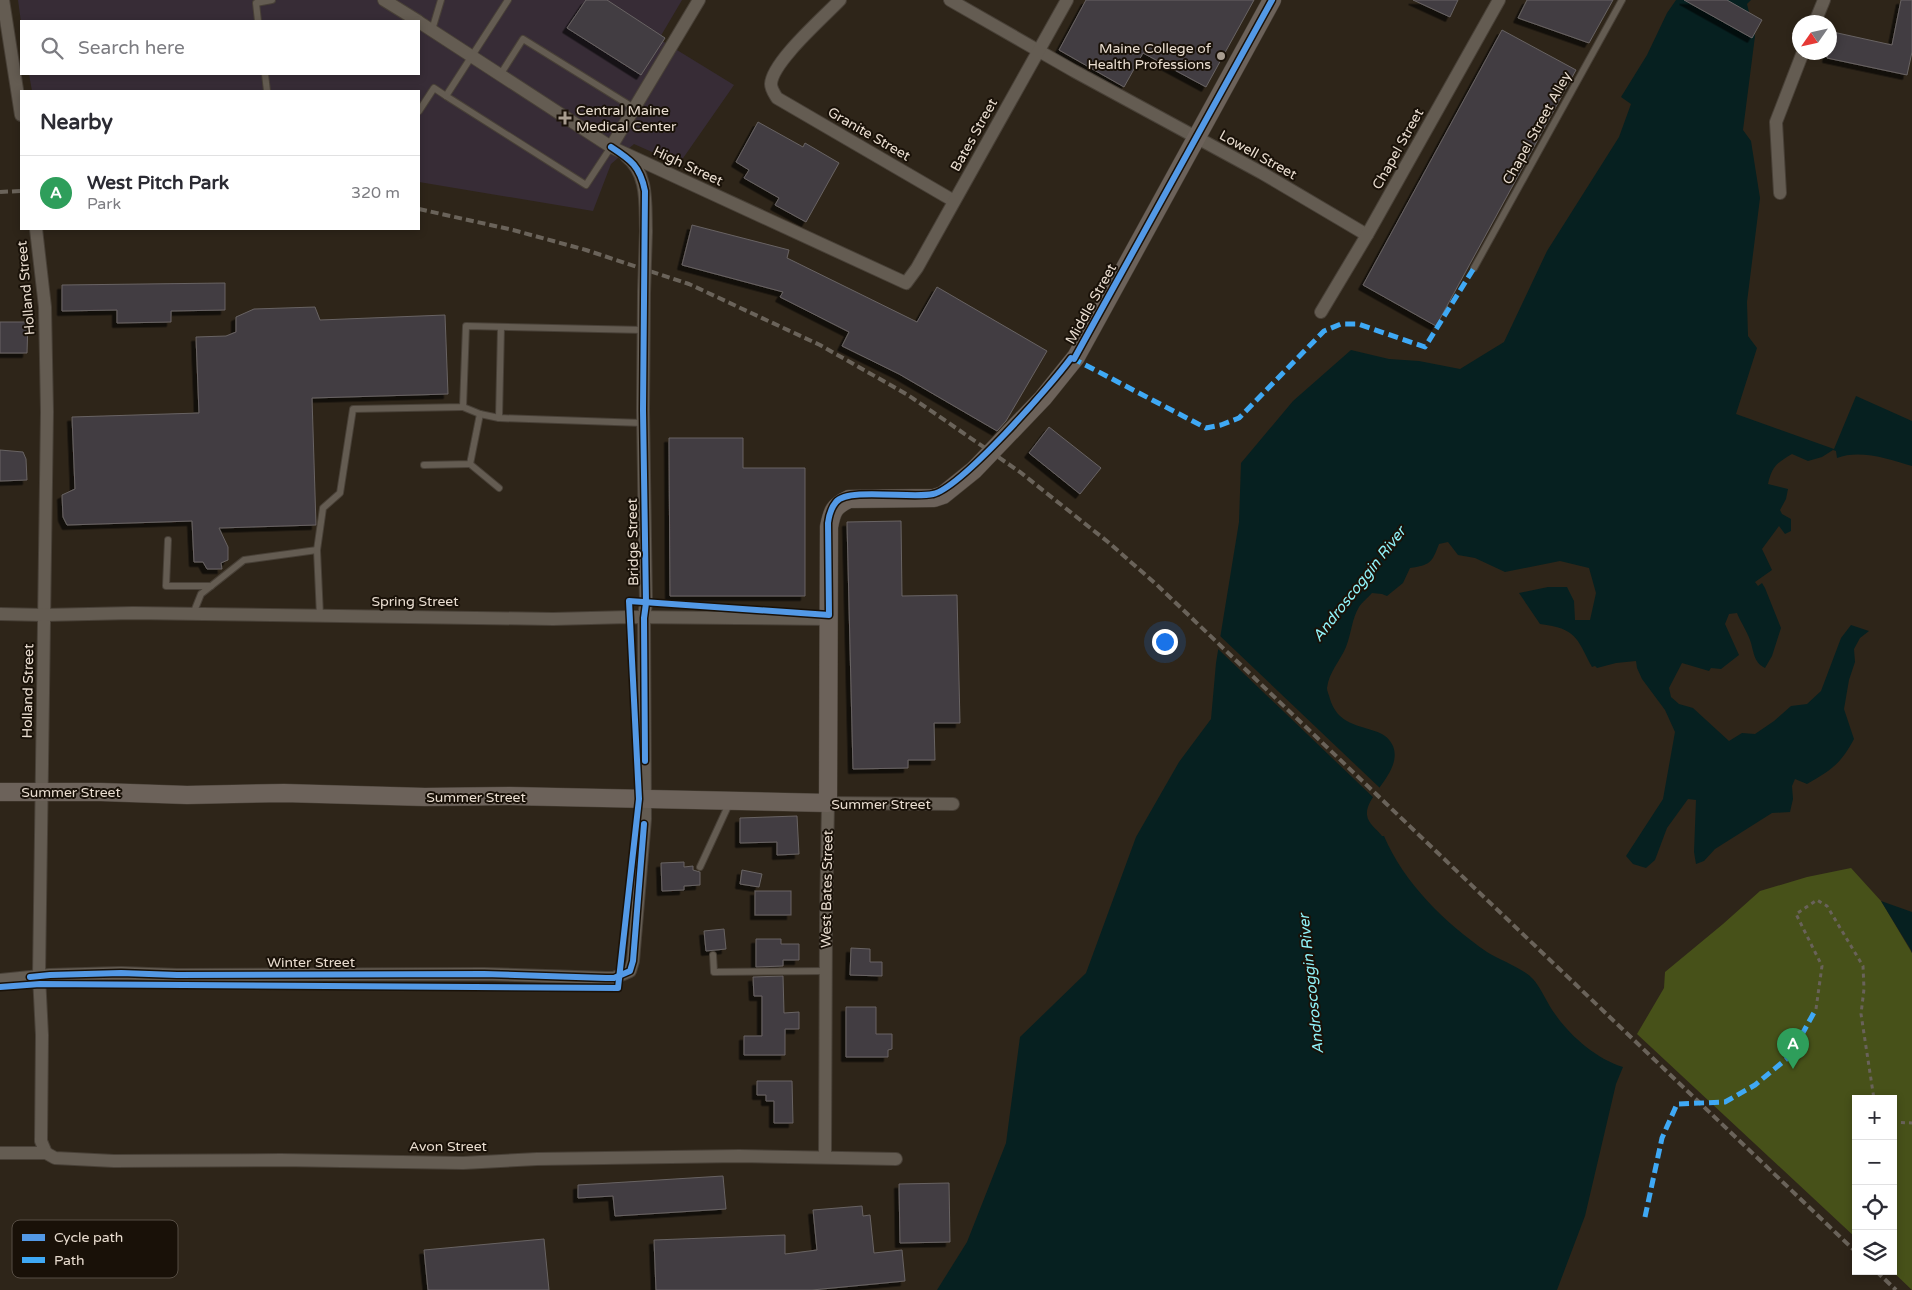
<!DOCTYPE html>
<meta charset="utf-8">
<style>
body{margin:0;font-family:"Varela Round",sans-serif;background:#f2f2f3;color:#2b2b33}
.controls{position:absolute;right:15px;bottom:15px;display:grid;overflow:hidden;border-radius:0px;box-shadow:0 2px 8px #0003}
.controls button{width:45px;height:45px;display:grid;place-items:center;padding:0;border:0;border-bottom:1px solid #e1e1e2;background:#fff;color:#2b2b33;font:25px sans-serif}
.compass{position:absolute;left:1792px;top:15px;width:45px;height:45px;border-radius:50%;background:#fff;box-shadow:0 2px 8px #0003;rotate:236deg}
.you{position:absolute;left:1164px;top:641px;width:18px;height:18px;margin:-12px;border:4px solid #fff;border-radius:50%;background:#1a73e8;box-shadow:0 0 0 8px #1a73e833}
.badge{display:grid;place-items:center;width:32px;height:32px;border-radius:50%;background:#7c3aed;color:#fff;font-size:16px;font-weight:700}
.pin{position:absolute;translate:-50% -41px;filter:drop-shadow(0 1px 2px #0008)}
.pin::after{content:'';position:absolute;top:26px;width:18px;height:15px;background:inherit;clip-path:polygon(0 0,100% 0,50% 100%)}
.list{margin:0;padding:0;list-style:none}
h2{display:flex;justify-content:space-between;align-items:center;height:65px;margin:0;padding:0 20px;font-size:21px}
h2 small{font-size:16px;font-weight:400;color:#7c7c81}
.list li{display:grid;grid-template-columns:32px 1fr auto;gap:15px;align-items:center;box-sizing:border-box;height:75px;padding:0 20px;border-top:1px solid #e1e1e2}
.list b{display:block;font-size:19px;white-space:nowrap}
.list p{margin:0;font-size:16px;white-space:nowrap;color:#7c7c81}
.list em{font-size:16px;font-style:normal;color:#7c7c81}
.icon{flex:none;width:28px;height:28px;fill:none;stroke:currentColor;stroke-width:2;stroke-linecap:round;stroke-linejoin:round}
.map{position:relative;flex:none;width:1912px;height:1290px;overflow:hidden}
.search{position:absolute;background:#fff;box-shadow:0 2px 8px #0003;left:20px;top:20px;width:400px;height:55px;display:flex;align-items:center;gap:12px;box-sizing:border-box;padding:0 18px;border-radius:0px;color:#7c7c81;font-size:19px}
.panel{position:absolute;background:#fff;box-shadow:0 2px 8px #0003;left:20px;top:90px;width:400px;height:140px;border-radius:0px}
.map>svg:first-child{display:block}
.medical{fill:#372c36}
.green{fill:#475119}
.water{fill:#062020}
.pier{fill:#2e2519}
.building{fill:#433d42;stroke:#686363;filter:url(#shadow)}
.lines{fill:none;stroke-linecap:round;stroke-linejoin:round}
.lane-casing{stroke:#484037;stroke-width:8}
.street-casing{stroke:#484037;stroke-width:14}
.secondary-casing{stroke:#484037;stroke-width:19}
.path{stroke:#69625a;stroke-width:3;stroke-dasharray:4 4;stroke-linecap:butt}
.lane{stroke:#645c52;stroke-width:6}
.street{stroke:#645c52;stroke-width:12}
.secondary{stroke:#6c625a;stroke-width:18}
.rail{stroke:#6a635a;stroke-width:4;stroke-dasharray:8 4;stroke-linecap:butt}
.street-bridge-casing{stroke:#484037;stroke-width:14;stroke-linecap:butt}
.street-bridge{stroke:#645c52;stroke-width:12}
.quiet{stroke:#3fa9f5;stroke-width:5;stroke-dasharray:10 5;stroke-linecap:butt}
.cycleway-casing{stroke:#191108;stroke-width:9}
.cycleway{stroke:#5399e6;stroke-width:6}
.poi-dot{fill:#a89d90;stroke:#191108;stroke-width:2}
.labels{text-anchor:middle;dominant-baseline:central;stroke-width:4;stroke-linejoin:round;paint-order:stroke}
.poi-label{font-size:14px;fill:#e9ddd0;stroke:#191108;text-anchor:end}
.street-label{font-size:14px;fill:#e9ddd0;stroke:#191108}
.water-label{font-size:15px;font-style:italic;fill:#91f4fa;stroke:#191108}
.key{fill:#191108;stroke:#574e44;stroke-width:1}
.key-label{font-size:14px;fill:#e9ddd0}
</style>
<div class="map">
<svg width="1912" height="1290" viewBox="0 0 1912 1290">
<defs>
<filter id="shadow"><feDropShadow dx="-4.5" dy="4.5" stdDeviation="0" flood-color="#0009"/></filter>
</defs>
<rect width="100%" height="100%" fill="#2e2519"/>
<polygon class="medical" points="18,0 682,0 659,39 734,85 679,164 634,144 611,164 593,211 419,182 419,91 32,91 29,74 419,74 419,21 21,22"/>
<polygon class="green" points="1851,868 1881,901 1912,953 1912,1290 1892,1271 1893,1099 1856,1099 1856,1238 1637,1034 1664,988 1665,972 1723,924 1760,891 1807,877"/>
<g class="water">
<path d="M1676,0H1751L1747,4L1755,36L1743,130L1751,141L1760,198L1747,302L1748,336L1757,348L1736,414L1834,449L1856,396L1912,421V466C1890,459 1859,449 1837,458L1836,451L1833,450L1822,457L1808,461L1792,454C1777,463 1772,466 1768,484L1788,489L1786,499L1780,510L1782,514L1791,519V531L1785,534L1779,526L1762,549L1772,570L1755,582L1758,586L1762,583L1765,588L1781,628L1772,656L1765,668C1753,662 1754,651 1750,640C1747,631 1741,623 1737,613L1729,614L1725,624L1739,655L1721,669L1711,668L1709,671L1682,663L1669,688L1671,697L1679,704L1693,708L1729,741L1742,733L1755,734L1774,721L1791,706L1807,704L1821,691L1841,638L1851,625L1869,631L1860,638L1854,649L1855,662L1849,680L1844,709L1854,739C1840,765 1831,770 1807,784L1795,779L1792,786L1793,799L1790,812L1772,813L1715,849L1704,861L1696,864L1694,852L1696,800L1688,799L1667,828L1655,860L1646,868L1633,864L1626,856L1663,799L1675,732L1665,710L1642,679L1637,668L1636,661L1616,663L1597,668L1595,666L1592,667C1576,637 1577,629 1540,624L1519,593L1548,587H1567L1574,601L1575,620H1590L1596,593L1589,568L1560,561L1505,572L1475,558L1458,555L1448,542L1439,544C1432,563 1430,565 1410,568L1403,583L1387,596L1382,594L1372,593C1368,598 1362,602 1359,607C1352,618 1351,635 1346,647C1340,661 1329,672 1327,688C1327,691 1329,695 1330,699C1341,736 1383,721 1393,746C1403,772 1365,795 1367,815C1368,824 1377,829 1382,836H1384C1404,883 1445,923 1487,952C1500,960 1524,969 1533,979C1540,986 1548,1005 1555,1014C1571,1037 1597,1059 1623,1067L1616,1084L1585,1216L1557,1290H937L967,1242L1006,1143L1020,1037L1086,973L1136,837L1179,762L1211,719L1216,663L1239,522L1241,463L1293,401L1351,350L1389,359L1419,361L1460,369L1504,342L1547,251L1619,137L1631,104L1621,97L1647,55L1667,13Z"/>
<polygon points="1881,901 1912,912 1912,953 1911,950"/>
</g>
<polygon class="pier" points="1218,634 1382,790 1375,799 1216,647"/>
<g class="building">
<polygon points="586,0 607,0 665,38 641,75 567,28"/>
<polygon points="1086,0 1254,0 1206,87 1143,53 1124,87 1059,50"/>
<polygon points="1413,0 1458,0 1450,17"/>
<polygon points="1527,0 1613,0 1589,43 1518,18"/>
<polygon points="1684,0 1727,0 1762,20 1752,38"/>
<polygon points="1901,0 1912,0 1912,52 1907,75 1827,58 1833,32 1892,45"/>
<polygon points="1502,30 1576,70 1436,326 1363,285"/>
<polygon points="758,122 803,147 805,143 839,163 806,222 775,205 779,198 744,178 749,170 736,162"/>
<polygon points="692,225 789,250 787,258 917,322 937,287 1047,351 1006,421 997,431 899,374 842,346 849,332 780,297 783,292 682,265"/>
<polygon points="225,283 225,310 171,311 171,322 117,323 117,310 62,311 62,285"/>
<polygon points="315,307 320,320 445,315 448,394 312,398 316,525 219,528 228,547 228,560 221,563 222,569 207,569 203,562 194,562 192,521 67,525 63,517 62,495 75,489 72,417 199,413 196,337 226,336 236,332 236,317 254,309"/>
<polygon points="0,322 28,322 27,353 0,353"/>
<polygon points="1049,427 1101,468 1080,494 1029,453"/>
<polygon points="669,438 743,438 743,468 805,468 805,596 670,596"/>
<polygon points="0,450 23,452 26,459 27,480 0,481"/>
<polygon points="901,521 902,596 957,595 960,723 934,723 935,760 908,760 908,768 853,769 847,522"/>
<polygon points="797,816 799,854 777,855 777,842 740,843 740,818"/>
<polygon points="684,862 684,867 693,866 693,870 700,872 700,885 684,886 684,890 662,891 661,863"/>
<polygon points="742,870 762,874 759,887 740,884"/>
<rect x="755" y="891" width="36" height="24"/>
<polygon points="724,929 726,949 706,951 704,931"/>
<polygon points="756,939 781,939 781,944 799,944 799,960 783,960 783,966 756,967"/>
<polygon points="851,948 870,949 870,962 882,962 882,976 850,975"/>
<polygon points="783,976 784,1013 799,1012 799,1029 785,1029 785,1055 744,1055 744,1036 762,1036 762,996 754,996 753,977"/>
<polygon points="846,1007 876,1007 876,1034 892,1034 892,1049 888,1050 888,1057 846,1057"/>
<polygon points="757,1081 792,1081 793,1123 774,1123 774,1101 766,1101 766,1095 757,1095"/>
<polygon points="723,1176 726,1209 615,1216 613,1196 578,1198 578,1185"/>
<polygon points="949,1183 950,1242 900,1243 899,1184"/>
<polygon points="862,1206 863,1216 870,1215 874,1253 902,1250 905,1281 812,1290 656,1290 654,1240 785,1235 785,1254 817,1250 813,1210"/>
<polygon points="544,1239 549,1290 428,1290 424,1250"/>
</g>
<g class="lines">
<g class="lane-casing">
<g id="lane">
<polyline points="508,0 446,96 586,185 611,147"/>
<polyline points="258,21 256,3 272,0"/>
<polyline points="432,30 441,0"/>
<polyline points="265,74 267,91"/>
<polyline points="500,75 523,39 634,108"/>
<polyline points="419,111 434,88 446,96"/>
<polyline points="1474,268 1622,0"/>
<polyline points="501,327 499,418 643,423"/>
<polyline points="463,407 480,414 499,418"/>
<polyline points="470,464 499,488"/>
<polyline points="424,465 470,464 480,414"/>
<polyline points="168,540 166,586 211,586"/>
<polyline points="193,614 201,594 244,560 317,550"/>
<polyline points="320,616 317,550 323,508 340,493 353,409 463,407 466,326 644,330"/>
<polyline points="700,867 729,804"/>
<polyline points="713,955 714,972 826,971"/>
</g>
</g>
<g class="street-casing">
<g id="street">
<polyline points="3,0 21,115"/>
<polyline points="384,0 418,21"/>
<path d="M840,0C824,17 772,62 771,84C771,89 774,93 777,98L954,201"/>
<polyline points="950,0 1074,71 1262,173 1367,235"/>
<polyline points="419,22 611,147 906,283 917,268 1067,0"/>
<polyline points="1815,22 1824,0"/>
<polyline points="611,147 699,0"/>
<path d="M626,156C649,174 645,205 646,231"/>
<polyline points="1780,193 1776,122 1803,52"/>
<polyline points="36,229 45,307 47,412 39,976 42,1035 41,1141 46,1153"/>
<polyline points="1321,312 1367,235 1499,0"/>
<polyline points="0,614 44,615 133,613 553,619 629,617 829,619"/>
<polyline points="0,980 50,975 121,973 177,975 484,974 606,978 614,978 630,971 633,961 645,819 644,618 646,603 643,410 644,293"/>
<polyline points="0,1153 46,1153 55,1158 114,1161 281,1160 463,1163 537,1159 739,1156 896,1159"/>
<polyline points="825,1156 826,921 828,803 953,804"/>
</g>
</g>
<g class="secondary-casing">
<path id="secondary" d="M0,792H101L187,795L284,793L425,797L510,796L828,803L829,527C832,511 834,506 849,499L934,498L943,495L974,470L1043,398L1076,357L1092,328L1272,0"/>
</g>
<g class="path">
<polyline points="1816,1009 1822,966 1796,914 1817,900 1827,906 1863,966 1864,989 1861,1014 1874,1099"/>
<polyline points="1893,1122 1912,1123"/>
</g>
<use href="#lane" class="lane"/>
<use href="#street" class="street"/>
<use href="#secondary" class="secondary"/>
<g class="rail">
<polyline points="0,192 21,191"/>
<polyline points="419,209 513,230 586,250 689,284 820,345 908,395 1020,472 1108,542 1157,585 1856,1252"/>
<polyline points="1876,1271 1896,1290"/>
</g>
<g class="street-bridge-casing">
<polyline id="street-bridge" points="644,293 646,231"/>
</g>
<use href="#street-bridge" class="street-bridge"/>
<g class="quiet">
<polyline points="1072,358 1206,428 1221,425 1239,418 1324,331 1341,324 1358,324 1425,347 1474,268"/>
<polyline points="1645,1217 1662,1138 1677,1104 1725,1102 1755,1085 1790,1056 1816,1009"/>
</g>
<g class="cycleway-casing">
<g id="cycleway">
<path d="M611,147C631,160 640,166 645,191L643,410L646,603L644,618L645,761"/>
<polyline points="30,977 50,975 121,973 177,975 484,974 606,978 614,978 630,971 633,961 644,824"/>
<path d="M0,987L40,984L618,988L639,799L629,601L829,615L828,523C829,515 831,508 836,502C848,487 913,499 933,494C961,488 1052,384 1071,358L1074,359L1272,0"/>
</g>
</g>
<use href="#cycleway" class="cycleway"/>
</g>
<g class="poi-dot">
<circle cx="1221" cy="56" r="5"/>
<path d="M562.5 110.5h5v5h5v5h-5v5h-5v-5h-5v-5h5z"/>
</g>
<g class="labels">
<g class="poi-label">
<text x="1211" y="48">Maine College of<tspan x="1211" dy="16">Health Professions</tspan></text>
<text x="576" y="110" text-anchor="start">Central Maine<tspan x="576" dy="16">Medical Center</tspan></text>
</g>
<g class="street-label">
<text transform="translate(1537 128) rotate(-61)">Chapel Street Alley</text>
<text transform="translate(869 134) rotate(30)">Granite Street</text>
<text transform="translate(974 135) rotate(-61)">Bates Street</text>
<text transform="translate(1398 149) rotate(-61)">Chapel Street</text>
<text transform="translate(1258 155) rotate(29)">Lowell Street</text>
<text transform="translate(688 166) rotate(25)">High Street</text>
<text transform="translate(26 288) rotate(-95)">Holland Street</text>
<text transform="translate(1091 304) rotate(-61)">Middle Street</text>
<text transform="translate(633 542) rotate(-91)">Bridge Street</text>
<text x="415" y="601">Spring Street</text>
<text transform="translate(28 691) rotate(-89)">Holland Street</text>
<text x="71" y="792">Summer Street</text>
<text x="476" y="797">Summer Street</text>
<text x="881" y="804">Summer Street</text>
<text transform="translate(827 889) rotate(-89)">West Bates Street</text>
<text x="311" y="962">Winter Street</text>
<text x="448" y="1146">Avon Street</text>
</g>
<g class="water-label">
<text transform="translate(1359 584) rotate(-52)">Androscoggin River</text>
<text transform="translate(1311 984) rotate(-96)">Androscoggin River</text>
</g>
</g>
<rect x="12" y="1220" width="166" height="58" rx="8" class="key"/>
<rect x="22" y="1234" width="23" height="7" fill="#5399e6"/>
<rect x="22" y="1257" width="23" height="6" fill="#3fa9f5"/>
<g class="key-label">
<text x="54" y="1242">Cycle path</text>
<text x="54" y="1265">Path</text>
</g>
</svg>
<div class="controls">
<button>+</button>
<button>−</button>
<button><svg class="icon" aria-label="locate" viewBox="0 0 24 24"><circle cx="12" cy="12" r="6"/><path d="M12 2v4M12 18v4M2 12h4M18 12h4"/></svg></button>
<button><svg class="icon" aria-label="layers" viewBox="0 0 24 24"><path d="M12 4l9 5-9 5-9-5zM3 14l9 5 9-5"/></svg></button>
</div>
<svg class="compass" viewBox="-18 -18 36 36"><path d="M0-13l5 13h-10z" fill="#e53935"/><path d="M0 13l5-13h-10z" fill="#7c7c81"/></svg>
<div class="you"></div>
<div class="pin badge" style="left:1793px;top:1069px;background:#2e9e5b">A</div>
<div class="search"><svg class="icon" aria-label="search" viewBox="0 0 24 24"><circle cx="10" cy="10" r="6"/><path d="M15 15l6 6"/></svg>Search here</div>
<section class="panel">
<h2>Nearby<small></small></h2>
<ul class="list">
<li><span class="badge" style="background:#2e9e5b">A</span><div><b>West Pitch Park</b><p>Park</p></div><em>320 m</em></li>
</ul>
</section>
</div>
